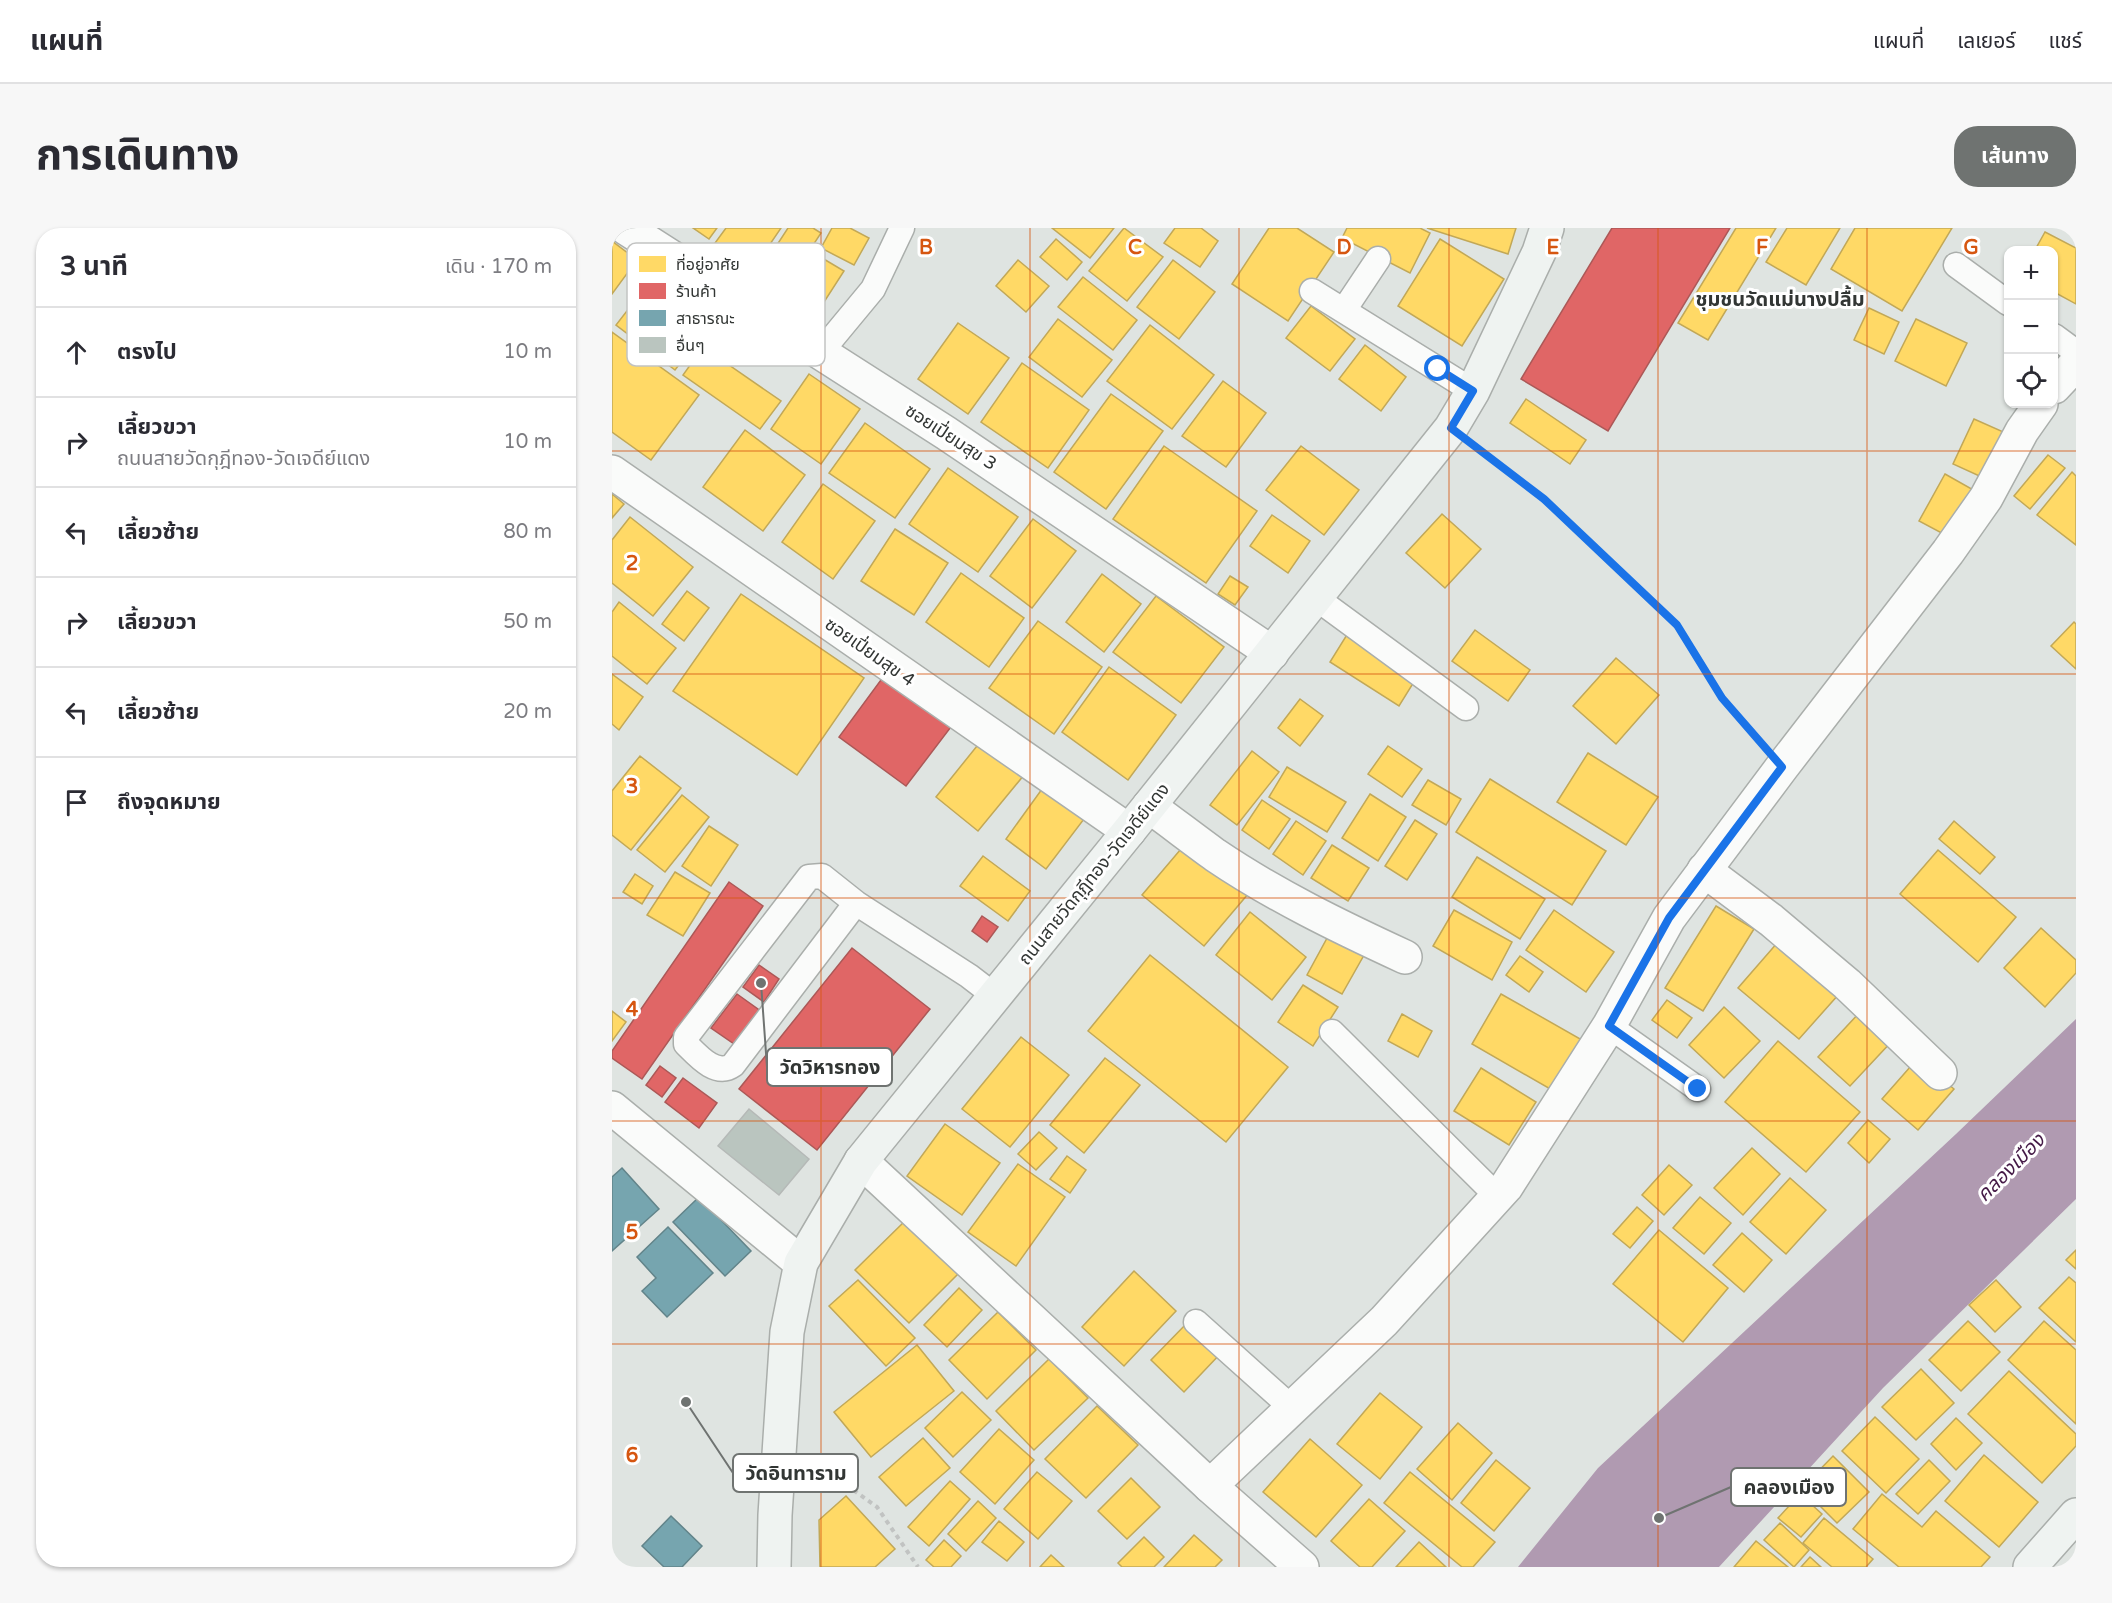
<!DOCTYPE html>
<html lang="th">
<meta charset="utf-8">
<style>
body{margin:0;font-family:"Varela Round","Noto Sans Thai",sans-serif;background:#f7f7f7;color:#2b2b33}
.controls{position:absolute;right:18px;top:18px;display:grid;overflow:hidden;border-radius:12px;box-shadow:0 2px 4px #0004}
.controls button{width:54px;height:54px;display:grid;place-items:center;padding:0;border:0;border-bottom:2px solid #e1e1e2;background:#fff;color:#2b2b33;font:30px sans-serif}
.stop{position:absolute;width:18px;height:18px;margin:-14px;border:4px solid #1a73e8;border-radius:50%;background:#fff}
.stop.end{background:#1a73e8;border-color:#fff;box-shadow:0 2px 6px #0008}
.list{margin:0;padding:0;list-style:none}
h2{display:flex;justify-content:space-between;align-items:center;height:78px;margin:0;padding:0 24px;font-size:26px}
h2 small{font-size:20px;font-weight:400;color:#7c7c81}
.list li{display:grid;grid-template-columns:39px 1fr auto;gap:18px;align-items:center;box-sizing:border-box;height:90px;padding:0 24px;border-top:2px solid #e1e1e2}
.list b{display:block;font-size:22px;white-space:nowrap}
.list p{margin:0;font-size:20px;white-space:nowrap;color:#7c7c81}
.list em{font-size:20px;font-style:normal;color:#7c7c81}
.icon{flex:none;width:33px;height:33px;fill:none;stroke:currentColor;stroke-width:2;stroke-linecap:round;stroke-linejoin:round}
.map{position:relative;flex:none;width:1464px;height:1339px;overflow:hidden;border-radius:24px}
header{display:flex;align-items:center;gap:36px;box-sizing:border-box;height:84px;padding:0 30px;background:#fff;border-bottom:2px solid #e1e1e2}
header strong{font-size:28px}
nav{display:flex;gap:33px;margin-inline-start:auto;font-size:21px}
.intro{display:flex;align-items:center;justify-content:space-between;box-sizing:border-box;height:144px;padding:0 36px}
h1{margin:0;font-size:42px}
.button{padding:15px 27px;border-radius:24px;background:#6f7371;color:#fff;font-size:21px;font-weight:700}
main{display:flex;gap:36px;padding:0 36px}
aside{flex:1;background:#fff;border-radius:24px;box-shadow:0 2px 4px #0004}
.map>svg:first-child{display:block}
.water{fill:#b09ab1}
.homes{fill:#ffd966;stroke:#c2a857;stroke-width:1.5}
.shops{fill:#e06666;stroke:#ac5857;stroke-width:1.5}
.public{fill:#76a5af;stroke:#62848a;stroke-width:1.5}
.building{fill:#bac5bf;stroke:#b5b9b7;stroke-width:1.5}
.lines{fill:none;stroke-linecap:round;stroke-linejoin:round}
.lane-casing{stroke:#aaaeab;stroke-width:27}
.street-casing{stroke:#aaaeab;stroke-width:36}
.secondary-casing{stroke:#aaaeab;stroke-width:36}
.path{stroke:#c1c3c2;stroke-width:4;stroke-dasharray:4.5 4.5;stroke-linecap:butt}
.lane{stroke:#fafbfa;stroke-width:24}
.street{stroke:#fafbfa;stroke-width:33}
.secondary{stroke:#eff3f1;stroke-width:33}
.route{stroke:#1a73e8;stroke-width:8}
.grid{fill:none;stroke:#d65610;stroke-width:1.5;stroke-opacity:0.55}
.labels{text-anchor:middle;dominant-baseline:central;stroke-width:6;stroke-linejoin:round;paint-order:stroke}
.street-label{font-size:18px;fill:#323634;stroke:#fff}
.neighbourhood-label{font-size:20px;font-weight:bold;fill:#323634;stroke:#fff}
.water-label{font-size:20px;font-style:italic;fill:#441946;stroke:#fff}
.key{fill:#fff;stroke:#c2c3c2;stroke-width:1.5}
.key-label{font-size:16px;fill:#323634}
.grid-label{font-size:20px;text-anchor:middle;font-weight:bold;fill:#d65610;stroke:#fff;stroke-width:6;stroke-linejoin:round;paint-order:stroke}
.leader{fill:none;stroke:#6f7371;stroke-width:2}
.callout-dot{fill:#6f7371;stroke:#fff;stroke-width:2}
.callout{fill:#fff;stroke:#6f7371;stroke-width:2}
.callout-label{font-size:20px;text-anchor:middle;font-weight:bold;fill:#323634}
</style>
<header>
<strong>แผนที่</strong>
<nav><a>แผนที่</a><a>เลเยอร์</a><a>แชร์</a></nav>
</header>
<div class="intro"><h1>การเดินทาง</h1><a class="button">เส้นทาง</a></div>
<main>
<aside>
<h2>3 นาที<small>เดิน · 170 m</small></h2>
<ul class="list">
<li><svg class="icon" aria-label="ahead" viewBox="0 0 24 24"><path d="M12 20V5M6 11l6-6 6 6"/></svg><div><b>ตรงไป</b></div><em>10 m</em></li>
<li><svg class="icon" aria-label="right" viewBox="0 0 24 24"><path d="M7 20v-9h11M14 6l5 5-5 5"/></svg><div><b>เลี้ยวขวา</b><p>ถนนสายวัดกุฎีทอง-วัดเจดีย์แดง</p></div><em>10 m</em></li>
<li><svg class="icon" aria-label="left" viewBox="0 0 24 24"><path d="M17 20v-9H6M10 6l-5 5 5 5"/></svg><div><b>เลี้ยวซ้าย</b></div><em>80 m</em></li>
<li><svg class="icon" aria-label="right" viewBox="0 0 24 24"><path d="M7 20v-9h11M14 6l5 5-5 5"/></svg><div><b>เลี้ยวขวา</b></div><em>50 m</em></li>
<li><svg class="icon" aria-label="left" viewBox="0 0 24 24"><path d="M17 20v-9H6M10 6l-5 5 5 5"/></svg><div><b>เลี้ยวซ้าย</b></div><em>20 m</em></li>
<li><svg class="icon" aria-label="arrive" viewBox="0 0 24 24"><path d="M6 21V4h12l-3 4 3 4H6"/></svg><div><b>ถึงจุดหมาย</b></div></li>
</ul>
</aside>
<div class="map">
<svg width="1464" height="1339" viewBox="0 0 1464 1339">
<rect width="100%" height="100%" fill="#dfe4e1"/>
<polygon class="water" points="1464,791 1464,971 1271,1160 1107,1339 906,1339 986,1240 1344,906"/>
<g class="homes">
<polygon points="81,0 105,0 97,11"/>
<polygon points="114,0 169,0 141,41 103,15"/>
<polygon points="176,0 201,0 209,5 171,63 146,46"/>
<polygon points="220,0 238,0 257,10 242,37 209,20"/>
<polygon points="440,0 502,0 478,30"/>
<polygon points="512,0 551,29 515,73 477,43"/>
<polygon points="563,0 589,0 606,13 588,39 552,15"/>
<polygon points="657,0 685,0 722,24 676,93 620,56"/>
<polygon points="735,0 808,0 818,5 798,45 730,10"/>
<polygon points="815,0 904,0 896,26"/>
<polygon points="1124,0 1164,0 1096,112 1066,95"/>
<polygon points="1175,0 1228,0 1194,57 1154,34"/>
<polygon points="1243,0 1340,0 1290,83 1219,41"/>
<polygon points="1433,4 1464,20 1464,76 1442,64 1442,22 1423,22"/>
<polygon points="444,11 470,34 455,52 428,29"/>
<polygon points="828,11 892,51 850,118 786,78"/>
<polygon points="0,13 25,32 0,66"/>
<polygon points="205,27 232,43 205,85 179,69"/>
<polygon points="406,32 437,58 414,84 384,58"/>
<polygon points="561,32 603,64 567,111 525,79"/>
<polygon points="52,35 111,80 63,142 4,97"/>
<polygon points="471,49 525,92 501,122 446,79"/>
<polygon points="699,78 743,111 718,143 674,110"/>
<polygon points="1257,80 1287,94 1272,126 1242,112"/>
<polygon points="446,91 500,132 470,169 417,129"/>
<polygon points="1304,91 1355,115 1334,158 1283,133"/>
<polygon points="346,95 397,130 356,186 306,151"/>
<polygon points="538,97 602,147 560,201 495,153"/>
<polygon points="0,104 87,167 39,232 0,204"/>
<polygon points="753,117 794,149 769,183 727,151"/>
<polygon points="91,119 169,173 148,201 71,147"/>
<polygon points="410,135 477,182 436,240 369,194"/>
<polygon points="197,146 248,181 209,236 159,201"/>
<polygon points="611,153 654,185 614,239 570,208"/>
<polygon points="499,166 551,203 494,281 442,244"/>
<polygon points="914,171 974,212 958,236 898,195"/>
<polygon points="1362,191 1396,206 1374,251 1341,236"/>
<polygon points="253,195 318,241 283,290 217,245"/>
<polygon points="133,202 193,247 151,303 91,259"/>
<polygon points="552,218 645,283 594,355 501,291"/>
<polygon points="689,218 747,262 712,307 654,262"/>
<polygon points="1436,227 1453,240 1418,281 1402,268"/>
<polygon points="336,240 406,289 366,344 297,296"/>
<polygon points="1460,244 1464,248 1464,317 1425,287"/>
<polygon points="1333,246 1365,264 1339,310 1307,293"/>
<polygon points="211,256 263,293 221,351 170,314"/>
<polygon points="0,266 12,276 0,290"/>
<polygon points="830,286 869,321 833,360 794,325"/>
<polygon points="660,287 698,313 676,345 638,318"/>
<polygon points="18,289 81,339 41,388 0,355 0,312"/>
<polygon points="421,291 464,323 420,380 378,348"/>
<polygon points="283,301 336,335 302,387 249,353"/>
<polygon points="349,345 412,390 377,439 314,394"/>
<polygon points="490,346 529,376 492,424 454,394"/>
<polygon points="618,348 636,359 623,377 606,366"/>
<polygon points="75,363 97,380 72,413 50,396"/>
<polygon points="129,366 252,450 185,547 61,463"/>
<polygon points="544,368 612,419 569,475 501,424"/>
<polygon points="7,374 64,420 35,456 0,428 0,384"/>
<polygon points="426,393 490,439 442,506 377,460"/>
<polygon points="1462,394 1464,396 1464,441 1439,418"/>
<polygon points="863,402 918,442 896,473 840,433"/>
<polygon points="736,405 805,449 787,478 718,434"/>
<polygon points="1004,430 1047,467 1004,516 961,478"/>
<polygon points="497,439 564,487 516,552 450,504"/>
<polygon points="0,446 31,469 7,502 0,496"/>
<polygon points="688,471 711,488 688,518 666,500"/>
<polygon points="369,513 412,547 366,603 324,569"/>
<polygon points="776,518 810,541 790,569 756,546"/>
<polygon points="640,523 667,544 625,597 598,577"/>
<polygon points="976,525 1046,569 1014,617 945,574"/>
<polygon points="28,528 69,560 19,622 0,607 0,563"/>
<polygon points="675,539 734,574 715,604 657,569"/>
<polygon points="878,551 994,623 960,677 844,604"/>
<polygon points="816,552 849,571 834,597 800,577"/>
<polygon points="430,561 472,591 434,641 394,611"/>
<polygon points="758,566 794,589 766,633 730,610"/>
<polygon points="70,567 97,589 53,644 25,622"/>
<polygon points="650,572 678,591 657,621 630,602"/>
<polygon points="803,592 825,606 795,652 773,638"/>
<polygon points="684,593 714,613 691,647 661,626"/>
<polygon points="1342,593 1383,629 1368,646 1327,611"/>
<polygon points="97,598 126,617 99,658 70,638"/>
<polygon points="574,615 636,666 592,718 530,667"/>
<polygon points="720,617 757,640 736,673 699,650"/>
<polygon points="1326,622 1404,689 1366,734 1288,666"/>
<polygon points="371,628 418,663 396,693 348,658"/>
<polygon points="865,629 933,671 908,711 840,669"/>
<polygon points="63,644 98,665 71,708 35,687"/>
<polygon points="23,646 41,658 30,676 11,664"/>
<polygon points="1104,678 1142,701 1091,783 1053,760"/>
<polygon points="842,682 900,714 880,752 821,718"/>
<polygon points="942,682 1002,724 974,764 914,722"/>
<polygon points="638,684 694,729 660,772 604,727"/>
<polygon points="1429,700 1464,732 1464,745 1433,779 1392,740"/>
<polygon points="720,701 756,720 730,766 695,747"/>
<polygon points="1166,714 1227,766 1187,811 1126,760"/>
<polygon points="538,727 676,839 614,914 476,803"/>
<polygon points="908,728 931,744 917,764 894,747"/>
<polygon points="691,757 726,779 701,818 666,794"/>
<polygon points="889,766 970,812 940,862 860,816"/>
<polygon points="1055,772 1080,790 1065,810 1040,792"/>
<polygon points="1112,779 1148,813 1112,850 1077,817"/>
<polygon points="0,783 14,794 0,813"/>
<polygon points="1249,783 1281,812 1238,858 1206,829"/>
<polygon points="790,786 820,803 806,829 776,813"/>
<polygon points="409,809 457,847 398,919 350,881"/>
<polygon points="1166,813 1248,884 1194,944 1113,874"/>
<polygon points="493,830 528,857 472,925 438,897"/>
<polygon points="1306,830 1342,861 1306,902 1270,871"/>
<polygon points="869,840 924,874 897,917 842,883"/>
<polygon points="1256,892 1278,911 1257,935 1236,915"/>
<polygon points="333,896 388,935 350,987 295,948"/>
<polygon points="427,904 445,920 424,942 406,926"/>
<polygon points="1140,920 1168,946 1131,987 1102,960"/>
<polygon points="455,928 474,942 458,965 438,951"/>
<polygon points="406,936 453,969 404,1038 356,1004"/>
<polygon points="1057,937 1080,957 1052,987 1030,967"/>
<polygon points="1178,950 1214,982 1174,1026 1138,994"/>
<polygon points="1088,969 1119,995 1092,1026 1061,1000"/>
<polygon points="1025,979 1041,993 1018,1020 1001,1006"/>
<polygon points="295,991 348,1044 297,1095 243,1042"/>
<polygon points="1047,1002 1116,1060 1071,1114 1001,1056"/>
<polygon points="1130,1005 1160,1032 1132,1064 1101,1037"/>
<polygon points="1464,1022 1464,1041 1454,1032"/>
<polygon points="522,1043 564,1083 512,1138 470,1099"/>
<polygon points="1457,1049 1464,1055 1464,1114 1427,1080"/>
<polygon points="246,1052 303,1110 274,1138 217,1078"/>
<polygon points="1384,1052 1409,1079 1383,1104 1357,1077"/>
<polygon points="347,1060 370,1082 335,1119 312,1097"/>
<polygon points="386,1084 424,1122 375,1171 337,1132"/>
<polygon points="1356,1093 1388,1124 1349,1163 1317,1132"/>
<polygon points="1432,1093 1464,1122 1464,1196 1396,1132"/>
<polygon points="576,1094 609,1125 572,1164 539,1132"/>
<polygon points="305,1117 342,1163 259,1229 222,1184"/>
<polygon points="437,1131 476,1170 422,1222 384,1183"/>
<polygon points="1309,1141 1342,1175 1304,1212 1270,1179"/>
<polygon points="1397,1143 1464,1206 1464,1218 1430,1255 1356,1186"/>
<polygon points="350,1164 379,1192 341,1229 313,1200"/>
<polygon points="768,1165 810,1199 768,1251 725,1216"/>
<polygon points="485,1178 526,1217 474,1270 433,1231"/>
<polygon points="1263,1189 1307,1231 1274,1265 1230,1223"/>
<polygon points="1344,1190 1370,1215 1344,1242 1319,1216"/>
<polygon points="846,1195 880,1225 840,1272 805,1241"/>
<polygon points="387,1201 422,1232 383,1276 348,1244"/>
<polygon points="311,1210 338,1240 294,1278 267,1249"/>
<polygon points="698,1211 750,1257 704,1309 651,1264"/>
<polygon points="1372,1227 1426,1274 1387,1319 1333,1273"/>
<polygon points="1221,1228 1257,1264 1225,1295 1190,1260"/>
<polygon points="884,1232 918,1260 882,1303 849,1275"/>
<polygon points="1317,1232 1338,1253 1306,1286 1284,1266"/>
<polygon points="425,1244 460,1273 426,1311 392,1281"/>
<polygon points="798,1244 883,1314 861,1339 850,1339 772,1275"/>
<polygon points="519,1250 548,1279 515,1311 486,1283"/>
<polygon points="338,1253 358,1271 317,1318 296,1299"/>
<polygon points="1188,1266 1210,1286 1189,1309 1166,1290"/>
<polygon points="1270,1266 1310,1299 1324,1283 1378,1329 1369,1339 1287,1339 1241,1301"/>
<polygon points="234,1268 283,1321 263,1339 208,1339 207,1292"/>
<polygon points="757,1271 793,1303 760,1339 748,1339 719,1313"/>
<polygon points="366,1273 384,1290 354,1323 336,1306"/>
<polygon points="1212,1290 1261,1331 1254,1339 1220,1339 1191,1315"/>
<polygon points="387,1293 412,1314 395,1333 370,1314"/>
<polygon points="1168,1295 1197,1322 1182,1339 1152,1312"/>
<polygon points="582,1307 610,1332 603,1339 552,1339"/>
<polygon points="532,1309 552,1329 542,1339 510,1339 506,1335"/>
<polygon points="332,1312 349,1328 339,1339 322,1339 314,1332"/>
<polygon points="1144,1313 1176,1339 1122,1339"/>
<polygon points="807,1314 834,1339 784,1339"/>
<polygon points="439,1327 452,1339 428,1339"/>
<polygon points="1198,1329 1209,1339 1189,1339"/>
</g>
<g class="shops">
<polygon points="1000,0 1118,0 996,203 909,151"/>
<polygon points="277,441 345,491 294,558 227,509"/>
<polygon points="117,654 151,678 30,851 0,830 0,823"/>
<polygon points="370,688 386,699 375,714 360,703"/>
<polygon points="240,720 318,781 205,922 127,861"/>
<polygon points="147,737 167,751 152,774 131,759"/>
<polygon points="125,766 150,784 125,818 99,800"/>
<polygon points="48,838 64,850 50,869 34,857"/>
<polygon points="71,850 105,875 87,900 53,874"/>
</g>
<g class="public">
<polygon points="10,940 47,981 0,1023 0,949"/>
<polygon points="87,969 139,1023 113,1048 61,994"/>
<polygon points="56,999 101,1045 55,1089 30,1063 44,1050 25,1029"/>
<polygon points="59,1288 90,1318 70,1339 52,1339 30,1318"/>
</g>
<polygon class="building" points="137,881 197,931 167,967 106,918"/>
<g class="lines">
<g class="lane-casing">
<g id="lane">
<polyline points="1344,37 1396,75"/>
<polyline points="700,63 861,163"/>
<polyline points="732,82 766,31"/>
<polyline points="1442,108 1464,124"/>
<polyline points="208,125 261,61 290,0"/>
<polyline points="704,370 854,480"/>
<path d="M244,675L121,837C104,849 86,828 74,816V809L197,649L210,648L244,675L357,748L383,768"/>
<polyline points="997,798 1086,861"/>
<polyline points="720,804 885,968"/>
<polyline points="584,1094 680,1180"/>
</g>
</g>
<g class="street-casing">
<g id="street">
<polyline points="14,0 334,205 660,425"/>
<polyline points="1442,159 1464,136"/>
<polyline points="0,244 517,603"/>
<path d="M537,578C559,594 581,611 603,627C662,667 728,699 793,729"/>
<polyline points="1092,642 1159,692 1235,756 1328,845"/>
<polyline points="0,880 189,1035"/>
<polyline points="249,933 598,1258 690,1339"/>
<polyline points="598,1258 772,1093 894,959 997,798 1057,690 1170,539 1336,324 1374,270 1410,203 1429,176"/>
</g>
</g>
<g class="secondary-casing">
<g id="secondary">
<polyline points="162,1339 163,1287 175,1104 189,1035 249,933 517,603 839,200 861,163 927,24 935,0"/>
<polyline points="1418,1339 1464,1287"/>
</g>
</g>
<g class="path">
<polyline points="868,222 932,271 1065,397 1110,470 1146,511"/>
<polyline points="205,1236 265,1279 306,1339"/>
</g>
<use href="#lane" class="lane"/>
<use href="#street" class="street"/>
<use href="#secondary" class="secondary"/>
</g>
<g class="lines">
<polyline class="route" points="826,141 861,163 839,200 932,271 1065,397 1110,470 1170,539 1057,690 997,798 1086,861"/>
</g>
<path class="grid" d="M209,0V1339M418,0V1339M627,0V1339M837,0V1339M1046,0V1339M1255,0V1339M0,223H1464M0,446H1464M0,670H1464M0,893H1464M0,1116H1464"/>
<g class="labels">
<g class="street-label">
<text transform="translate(339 209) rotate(33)">ซอยเปี่ยมสุข 3</text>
<text transform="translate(258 424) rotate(35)">ซอยเปี่ยมสุข 4</text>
<text transform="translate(482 646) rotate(-51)">ถนนสายวัดกุฎีทอง-วัดเจดีย์แดง</text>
</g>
<g class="neighbourhood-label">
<text x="1168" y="72">ชุมชนวัดแม่นางปลื้ม</text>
</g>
<g class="water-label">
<text transform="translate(1399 940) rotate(-45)">คลองเมือง</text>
</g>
</g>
<rect x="15" y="15" width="198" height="123" rx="9" class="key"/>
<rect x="27" y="28" width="27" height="16" fill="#ffd966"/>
<rect x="27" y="55" width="27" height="16" fill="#e06666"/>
<rect x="27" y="82" width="27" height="16" fill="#76a5af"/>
<rect x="27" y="109" width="27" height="16" fill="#bac5bf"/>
<g class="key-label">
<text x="64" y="42">ที่อยู่อาศัย</text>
<text x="64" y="69">ร้านค้า</text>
<text x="64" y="96">สาธารณะ</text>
<text x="64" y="123">อื่นๆ</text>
</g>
<g class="grid-label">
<text x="314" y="26">B</text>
<text x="523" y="26">C</text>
<text x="732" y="26">D</text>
<text x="941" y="26">E</text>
<text x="1150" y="26">F</text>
<text x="1359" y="26">G</text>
<text x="20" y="342">2</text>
<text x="20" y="565">3</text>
<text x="20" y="788">4</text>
<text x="20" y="1011">5</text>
<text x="20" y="1234">6</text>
</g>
<path class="leader" d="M149 755L155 839M74 1174L121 1245M1047 1290L1119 1259"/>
<g class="callout-dot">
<circle cx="149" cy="755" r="6"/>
<circle cx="74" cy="1174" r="6"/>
<circle cx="1047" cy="1290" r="6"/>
</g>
<g class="callout">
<rect x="155" y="820" width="125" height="38" rx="6"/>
<rect x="121" y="1226" width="125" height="38" rx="6"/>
<rect x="1119" y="1240" width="115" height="38" rx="6"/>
</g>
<g class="callout-label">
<text x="218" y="846">วัดวิหารทอง</text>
<text x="184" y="1252">วัดอินทาราม</text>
<text x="1177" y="1266">คลองเมือง</text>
</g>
</svg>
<div class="controls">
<button>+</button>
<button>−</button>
<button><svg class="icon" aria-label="locate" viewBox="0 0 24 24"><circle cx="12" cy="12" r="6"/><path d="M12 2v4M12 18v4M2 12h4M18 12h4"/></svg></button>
</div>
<div class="stop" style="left:826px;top:141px"></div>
<div class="stop end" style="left:1086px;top:861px"></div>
</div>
</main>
